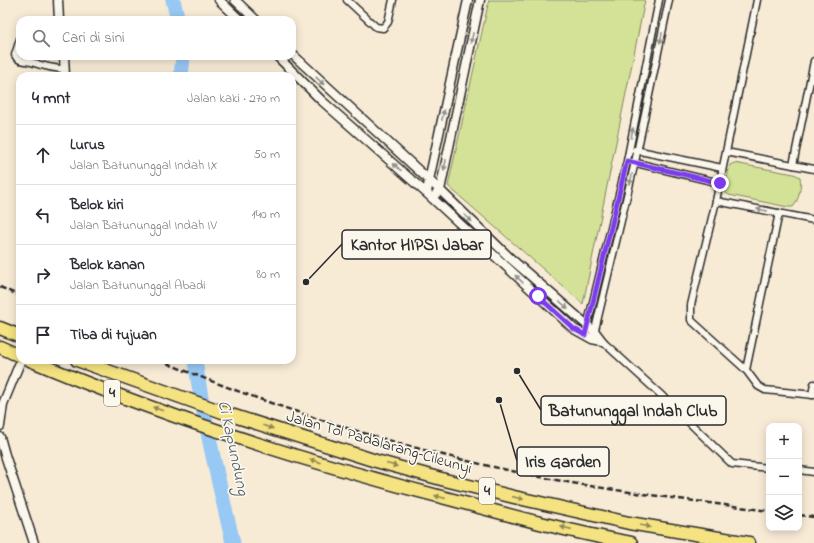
<!DOCTYPE html>
<html lang="id">
<meta charset="utf-8">
<style>
body{margin:0;font-family:"Indie Flower",sans-serif;background:#f2f2f3;color:#2b2b33}
.controls{position:absolute;right:12px;bottom:12px;display:grid;overflow:hidden;border-radius:8px;box-shadow:0 2px 10px #0003}
.controls button{width:36px;height:36px;display:grid;place-items:center;padding:0;border:0;border-bottom:1px solid #e1e1e2;background:#fff;color:#2b2b33;font:20px sans-serif}
.stop{position:absolute;width:12px;height:12px;margin:-9px;border:3px solid #7c3aed;border-radius:50%;background:#fff}
.stop.end{background:#7c3aed;border-color:#fff;box-shadow:0 1px 4px #0008}
.list{margin:0;padding:0;list-style:none}
h2{display:flex;justify-content:space-between;align-items:center;height:52px;margin:0;padding:0 16px;font-size:17px}
h2 small{font-size:13px;font-weight:400;color:#7c7c81}
.list li{display:grid;grid-template-columns:26px 1fr auto;gap:12px;align-items:center;box-sizing:border-box;height:60px;padding:0 16px;border-top:1px solid #e1e1e2}
.list b{display:block;font-size:15px;white-space:nowrap}
.list p{margin:0;font-size:13px;white-space:nowrap;color:#7c7c81}
.list em{font-size:13px;font-style:normal;color:#7c7c81}
.icon{flex:none;width:22px;height:22px;fill:none;stroke:currentColor;stroke-width:2;stroke-linecap:round;stroke-linejoin:round}
.map{position:relative;flex:none;width:814px;height:543px;overflow:hidden}
.search{position:absolute;background:#fff;box-shadow:0 2px 10px #0003;left:16px;top:16px;width:280px;height:44px;display:flex;align-items:center;gap:10px;box-sizing:border-box;padding:0 14px;border-radius:12px;color:#7c7c81;font-size:15px}
.panel{position:absolute;background:#fff;box-shadow:0 2px 10px #0003;left:16px;top:72px;width:280px;height:292px;border-radius:12px}
.map>svg:first-child{display:block}
.green{fill:#d3e296;stroke:#7f8660}
.lines{fill:none;stroke-linecap:round;stroke-linejoin:round}
.river{stroke:#98c8f4;stroke-width:15}
.minor-casing{stroke:#2b2b2b;stroke-width:9}
.tertiary-casing{stroke:#2b2b2b;stroke-width:11}
.motorway-casing{stroke:#2b2b2b;stroke-width:15}
.minor{stroke:#fbf7ec;stroke-width:6}
.tertiary{stroke:#fbf7ec;stroke-width:8}
.motorway{stroke:#f5e382;stroke-width:12}
.rail{stroke:#2b2b2b;stroke-width:2.5;stroke-dasharray:6 3;stroke-linecap:butt}
.oneway{fill:#93918c}
.oneway2{fill:#908756}
.route{stroke:#7c3aed;stroke-width:5}
.labels{text-anchor:middle;dominant-baseline:central;stroke-width:3.5;stroke-linejoin:round;paint-order:stroke}
.shield{fill:#fbf7ec;stroke:#696865;stroke-width:1}
.shield-label{font-size:15px;font-weight:bold;fill:#2b2b2b}
.street-label{font-size:16px;fill:#2b2b2b;stroke:#fbf7ec}
.water-label{font-size:17px;font-style:italic;fill:#4c5a67;stroke:#fbf7ec}
.leader{fill:none;stroke:#2b2b2b;stroke-width:1.5}
.callout-dot{fill:#2b2b2b;stroke:#fbf7ec;stroke-width:1.5}
.callout{fill:#fbf7ec;stroke:#2b2b2b;stroke-width:1.5}
.callout-label{font-size:17px;text-anchor:middle;font-weight:bold;fill:#2b2b2b}
</style>
<div class="map">
<svg width="814" height="543" viewBox="0 0 814 543">
<rect width="100%" height="100%" fill="#f8ebd6"/>
<filter id="ink" filterUnits="userSpaceOnUse"><feTurbulence type="fractalNoise" baseFrequency=".025" numOctaves="2"/><feDisplacementMap in="SourceGraphic" scale="8" xChannelSelector="R" yChannelSelector="G"/><feConvolveMatrix kernelMatrix="1 2 1 2 8 2 1 2 1" color-interpolation-filters="sRGB"/></filter>
<g filter="url(#ink)">
<g class="green">
<polygon points="489,0 645,0 583,304 448,186"/>
<path d="M734,163L794,174L800,177C802,186 799,200 793,207H788L729,195L725,192V187L730,165Z"/>
</g>
<g class="lines">
<g class="river">
<polyline points="173,0 178,20"/>
<polyline points="181,76 183,56"/>
<path d="M195,360C204,422 219,483 233,543"/>
</g>
<g class="minor-casing">
<g id="minor">
<polyline points="347,0 376,27 383,28 388,22 393,0"/>
<path d="M20,39L15,55C18,62 25,60 31,62C43,66 53,69 65,69"/>
<polyline points="635,150 722,168"/>
<polyline points="726,152 757,0"/>
<polyline points="632,162 720,183"/>
<polyline points="793,165 814,61"/>
<polyline points="814,169 726,152 716,201 814,220"/>
<polyline points="716,201 691,305 691,320 746,370 758,386 765,390 814,395"/>
<polyline points="594,334 635,162 669,0"/>
<polyline points="585,335 627,161 659,0"/>
<polyline points="602,341 660,394 732,464 769,468"/>
<polyline points="746,370 779,213"/>
<polyline points="812,395 814,384"/>
<polyline points="799,470 814,472"/>
</g>
</g>
<g class="tertiary-casing">
<g id="tertiary">
<polyline points="58,0 59,20"/>
<polyline points="219,0 240,20"/>
<polyline points="235,0 256,20"/>
<polyline points="292,54 429,180"/>
<polyline points="64,56 65,76"/>
<polyline points="277,56 321,100 432,198 440,190 429,180 427,193"/>
<polyline points="429,180 468,0"/>
<polyline points="432,198 574,329 592,339 602,341 595,332 510,258 440,190 480,0"/>
<polyline points="0,426 3,404 21,360"/>
<polyline points="0,437 5,455 34,543"/>
</g>
</g>
<g class="motorway-casing">
<g id="motorway">
<polyline points="0,328 20,336"/>
<polyline points="0,347 20,356"/>
<path d="M30,360C167,418 309,463 453,500C512,516 571,532 631,543"/>
<polyline points="77,360 231,415 376,461 445,480 514,497 629,523 749,543"/>
</g>
</g>
<use href="#minor" class="minor"/>
<use href="#tertiary" class="tertiary"/>
<use href="#motorway" class="motorway"/>
<g class="rail">
<polyline points="0,287 20,296"/>
<path d="M159,360C286,413 420,454 556,480C626,493 698,501 769,511"/>
<polyline points="799,515 814,517"/>
</g>
</g>
<defs><path id="oneway-solid" d="M-6-.8H1V-3.2L6.5 0L1 3.2V.8H-6Z"/></defs>
<g class="oneway">
<use href="#oneway-solid" transform="translate(472 38) rotate(102)"/>
<use href="#oneway-solid" transform="translate(661 38) rotate(102)"/>
<use href="#oneway-solid" transform="translate(320 81) rotate(43)"/>
<use href="#oneway-solid" transform="translate(443 115) rotate(-78)"/>
<use href="#oneway-solid" transform="translate(632 133) rotate(-79)"/>
<use href="#oneway-solid" transform="translate(445 165) rotate(102)"/>
<use href="#oneway-solid" transform="translate(397 167) rotate(-139)"/>
<use href="#oneway-solid" transform="translate(631 179) rotate(103)"/>
<use href="#oneway-solid" transform="translate(762 210) rotate(-169)"/>
<use href="#oneway-solid" transform="translate(468 218) rotate(44)"/>
<use href="#oneway-solid" transform="translate(519 279) rotate(-137)"/>
<use href="#oneway-solid" transform="translate(564 305) rotate(41)"/>
</g>
<g class="oneway2">
<use href="#oneway-solid" transform="translate(158 409) rotate(-160)"/>
<use href="#oneway-solid" transform="translate(268 427) rotate(18)"/>
<use href="#oneway-solid" transform="translate(315 461) rotate(-163)"/>
<use href="#oneway-solid" transform="translate(392 465) rotate(15)"/>
<use href="#oneway-solid" transform="translate(440 497) rotate(-165)"/>
<use href="#oneway-solid" transform="translate(518 498) rotate(13)"/>
<use href="#oneway-solid" transform="translate(645 526) rotate(10)"/>
<use href="#oneway-solid" transform="translate(566 528) rotate(-167)"/>
</g>
</g>
<g class="lines" filter="url(#ink)">
<polyline class="route" points="538,296 574,329 585,335 627,161 720,183"/>
</g>
<g class="labels">
<g class="shield">
<rect x="104" y="380" width="16" height="26" rx="3"/>
<rect x="479" y="478" width="16" height="26" rx="3"/>
</g>
<g class="shield-label">
<text x="112" y="393">4</text>
<text x="487" y="491">4</text>
</g>
<g class="street-label">
<text transform="translate(379 443) rotate(16)">Jalan Tol Padalarang–Cileunyi</text>
</g>
<g class="water-label">
<text transform="translate(233 448) rotate(78)">Ci Kapundung</text>
</g>
</g>
<path class="leader" d="M306 282L342 244M517 371L541 410M499 400L517 461"/>
<g class="callout-dot">
<circle cx="306" cy="282" r="4"/>
<circle cx="517" cy="371" r="4"/>
<circle cx="499" cy="400" r="4"/>
</g>
<g class="callout">
<rect x="342" y="230" width="149" height="29" rx="4"/>
<rect x="541" y="396" width="185" height="29" rx="4"/>
<rect x="517" y="447" width="92" height="29" rx="4"/>
</g>
<g class="callout-label">
<text x="417" y="250">Kantor HIPSI Jabar</text>
<text x="633" y="416">Batununggal Indah Club</text>
<text x="563" y="467">Iris Garden</text>
</g>
</svg>
<div class="controls">
<button>+</button>
<button>−</button>
<button><svg class="icon" aria-label="layers" viewBox="0 0 24 24"><path d="M12 4l9 5-9 5-9-5zM3 14l9 5 9-5"/></svg></button>
</div>
<div class="stop" style="left:538px;top:296px"></div>
<div class="stop end" style="left:720px;top:183px"></div>
<div class="search"><svg class="icon" aria-label="search" viewBox="0 0 24 24"><circle cx="10" cy="10" r="6"/><path d="M15 15l6 6"/></svg>Cari di sini</div>
<section class="panel">
<h2>4 mnt<small>Jalan kaki · 270 m</small></h2>
<ul class="list">
<li><svg class="icon" aria-label="ahead" viewBox="0 0 24 24"><path d="M12 20V5M6 11l6-6 6 6"/></svg><div><b>Lurus</b><p>Jalan Batununggal Indah IX</p></div><em>50 m</em></li>
<li><svg class="icon" aria-label="left" viewBox="0 0 24 24"><path d="M17 20v-9H6M10 6l-5 5 5 5"/></svg><div><b>Belok kiri</b><p>Jalan Batununggal Indah IV</p></div><em>140 m</em></li>
<li><svg class="icon" aria-label="right" viewBox="0 0 24 24"><path d="M7 20v-9h11M14 6l5 5-5 5"/></svg><div><b>Belok kanan</b><p>Jalan Batununggal Abadi</p></div><em>80 m</em></li>
<li><svg class="icon" aria-label="arrive" viewBox="0 0 24 24"><path d="M6 21V4h12l-3 4 3 4H6"/></svg><div><b>Tiba di tujuan</b></div></li>
</ul>
</section>
</div>
